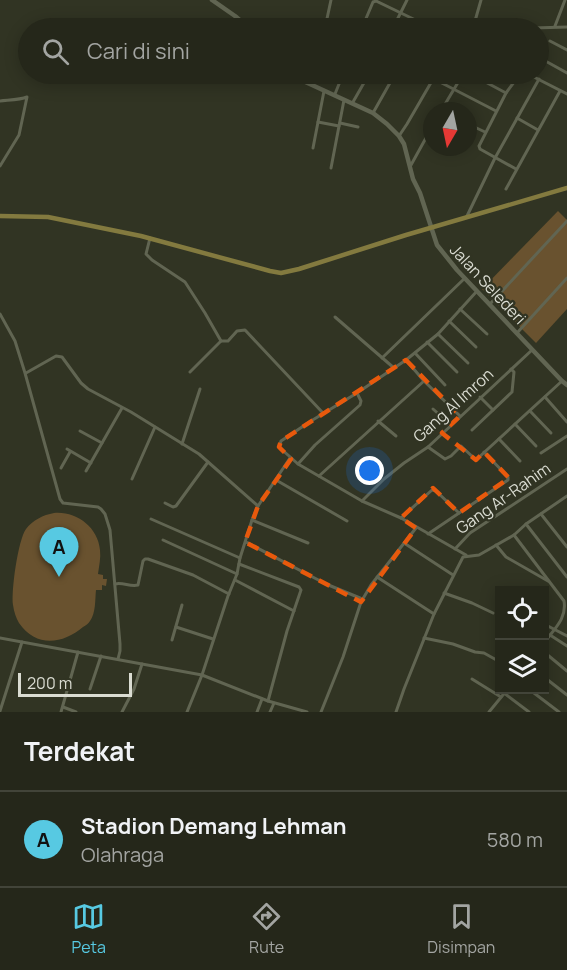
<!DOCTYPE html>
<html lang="id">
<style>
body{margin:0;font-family:Manrope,sans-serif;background:#2d2f23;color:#f1f3f6}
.controls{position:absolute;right:18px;bottom:18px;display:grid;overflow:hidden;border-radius:0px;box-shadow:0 3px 15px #0003}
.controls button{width:54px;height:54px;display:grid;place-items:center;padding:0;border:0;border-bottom:2px solid #424439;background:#25271a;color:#f1f3f6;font:30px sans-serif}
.compass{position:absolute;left:423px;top:102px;width:54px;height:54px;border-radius:50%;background:#25271a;box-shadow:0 3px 15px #0003;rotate:189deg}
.scale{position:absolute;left:18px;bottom:15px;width:114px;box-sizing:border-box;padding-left:6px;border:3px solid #dadcd2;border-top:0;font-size:16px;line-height:21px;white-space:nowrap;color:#dadcd2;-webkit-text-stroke:4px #313423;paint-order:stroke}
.you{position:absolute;left:370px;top:471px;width:21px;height:21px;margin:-15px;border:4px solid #fff;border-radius:50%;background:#1a73e8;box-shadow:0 0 0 9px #1a73e833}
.badge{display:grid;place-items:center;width:39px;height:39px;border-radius:50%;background:#57c9e2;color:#111;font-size:20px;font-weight:700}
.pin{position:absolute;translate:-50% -50px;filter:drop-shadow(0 2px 3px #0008)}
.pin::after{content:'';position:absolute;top:32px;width:21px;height:18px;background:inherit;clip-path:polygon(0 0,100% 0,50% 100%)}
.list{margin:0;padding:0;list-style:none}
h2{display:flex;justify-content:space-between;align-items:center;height:78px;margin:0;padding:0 24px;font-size:26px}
h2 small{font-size:20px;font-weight:400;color:#a3a5a2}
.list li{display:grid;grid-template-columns:39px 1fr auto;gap:18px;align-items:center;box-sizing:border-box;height:96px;padding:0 24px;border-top:2px solid #424439}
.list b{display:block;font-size:22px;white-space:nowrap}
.list p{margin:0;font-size:20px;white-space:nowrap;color:#a3a5a2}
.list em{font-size:20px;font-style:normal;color:#a3a5a2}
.icon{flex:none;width:33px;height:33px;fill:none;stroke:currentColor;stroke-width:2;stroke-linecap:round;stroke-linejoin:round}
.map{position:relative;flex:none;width:567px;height:712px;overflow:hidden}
.search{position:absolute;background:#25271a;box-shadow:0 3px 15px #0003;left:18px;right:18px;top:18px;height:66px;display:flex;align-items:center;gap:15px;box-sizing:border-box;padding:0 21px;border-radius:33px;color:#a3a5a2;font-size:22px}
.sheet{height:174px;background:#25271a}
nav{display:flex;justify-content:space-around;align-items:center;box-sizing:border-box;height:84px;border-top:2px solid #424439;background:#25271a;font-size:16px;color:#a3a5a2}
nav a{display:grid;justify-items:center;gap:3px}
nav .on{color:#57c9e2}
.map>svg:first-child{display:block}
.green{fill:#69522f}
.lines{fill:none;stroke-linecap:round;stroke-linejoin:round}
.street{stroke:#616552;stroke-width:3}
.secondary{stroke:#616552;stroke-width:4.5}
.primary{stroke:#837a3f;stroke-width:4.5}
.marked{fill:none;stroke:#e8590c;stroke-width:4.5;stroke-dasharray:12 8;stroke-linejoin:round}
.labels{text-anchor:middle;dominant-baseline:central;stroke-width:4.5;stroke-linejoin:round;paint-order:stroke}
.street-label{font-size:16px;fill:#dadcd2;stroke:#313423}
</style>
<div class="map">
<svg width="567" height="712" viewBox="0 0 567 712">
<rect width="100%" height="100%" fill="#313423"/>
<g class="green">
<polygon points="558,211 567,220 567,309 536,343 482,289"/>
<path d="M54,513C76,511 98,527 100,550C101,558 99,566 98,574L103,575V579H107L106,586L102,585V590H96C95,599 96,613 90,621C88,624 86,625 83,627C63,644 36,648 19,623C16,618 14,612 13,605C11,591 18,540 26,529C33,520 43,515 54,513Z"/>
</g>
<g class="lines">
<g class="street">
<polyline points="555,26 565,0"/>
<polyline points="325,28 331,0"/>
<polyline points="362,28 373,2 376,1 432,28"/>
<polyline points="393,28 407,0"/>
<polyline points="473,28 481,0"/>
<polyline points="533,28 567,27"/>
<polyline points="550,41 567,50"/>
<polyline points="540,58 567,73"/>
<polyline points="404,74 414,78"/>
<polyline points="528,74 567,94"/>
<polyline points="476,77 506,93"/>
<polyline points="434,79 496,111"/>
<polyline points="313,84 315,74"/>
<polyline points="335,94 343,74"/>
<path d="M0,101C8,100 20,100 27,97L19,135L0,166"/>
<polyline points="353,102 369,74"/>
<polyline points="441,111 463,74"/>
<polyline points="373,113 395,74"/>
<polyline points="517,118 538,130"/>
<polyline points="318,122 339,126"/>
<polyline points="340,123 358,127"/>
<polyline points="468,124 485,132"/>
<polyline points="399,136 407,124 436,74"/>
<polyline points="313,148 324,91"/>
<polyline points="411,165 432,127"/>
<polyline points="331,168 344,100"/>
<polyline points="516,169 480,149 479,146 506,93 520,74"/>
<polyline points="506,189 560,91"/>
<polyline points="467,216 495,158 539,79"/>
<polyline points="150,238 146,254 152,260 185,282 205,313 221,341"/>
<polyline points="490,304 567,221"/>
<polyline points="460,309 487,334"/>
<polyline points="0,314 15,341 25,373 60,499 63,503 98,507 101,509 105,514 110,530 120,644 120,651 118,659"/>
<polyline points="335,317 394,368"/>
<polyline points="449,321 476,347"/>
<polyline points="517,333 567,278"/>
<polyline points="438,334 468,363"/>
<polyline points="427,342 457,372"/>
<polyline points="415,353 445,385"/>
<polyline points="382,358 465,278"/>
<polyline points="406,360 424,381 460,416"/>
<polyline points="190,372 221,341 228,341 237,331 245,330 323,413"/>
<polyline points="26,373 56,356 62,357 81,383 88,389 131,412 199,454 258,506"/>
<polyline points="480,397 493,410"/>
<polyline points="545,397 567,422"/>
<polyline points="433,409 451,425"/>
<polyline points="530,411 551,433"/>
<polyline points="378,421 396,436"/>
<polyline points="515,424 536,446"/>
<polyline points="472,430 512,392 514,372 511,369"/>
<polyline points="80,431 102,443"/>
<polyline points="499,439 520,461"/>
<polyline points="182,444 200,389"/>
<polyline points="428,447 445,459 451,456 461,446 475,459 477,459 562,381"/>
<polyline points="67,449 91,463"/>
<polyline points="541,453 567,436"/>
<polyline points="298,464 315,445 360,405 361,401 357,393"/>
<polyline points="61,468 70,452"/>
<polyline points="86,471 122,408"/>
<polyline points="319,476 424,381"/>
<polyline points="132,479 155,427"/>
<polyline points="276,480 347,521"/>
<polyline points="362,501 384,479 404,463 428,447 532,350"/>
<polyline points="165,503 173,507 176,506 208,462"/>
<polyline points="541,514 567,547"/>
<polyline points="401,518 432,490 436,491 459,513"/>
<polyline points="151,519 240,558"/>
<polyline points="252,520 308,543"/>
<polyline points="526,524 567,577"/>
<polyline points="428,534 508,480 508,477 484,452"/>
<path d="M514,535L564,601C567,619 554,629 544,643"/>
<polyline points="163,540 237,574"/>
<polyline points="246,542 326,584 360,598 361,602 371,585 416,528"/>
<polyline points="404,543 453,575"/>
<polyline points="496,545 506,557 548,581"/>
<polyline points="455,549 470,533 567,469"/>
<polyline points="466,555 401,518 362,501 298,464 279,447 281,441 311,421 357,393 406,360 438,334 477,291"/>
<polyline points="239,564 299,587 301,590 287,631 268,701"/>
<polyline points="377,577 434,614"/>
<polyline points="235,580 294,611"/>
<path d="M115,584C123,582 130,587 138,585L143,561L145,559H148L193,575L229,594"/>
<polyline points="444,593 472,603 493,613"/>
<polyline points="499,620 500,621"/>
<polyline points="544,624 567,636"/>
<polyline points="176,627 213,639"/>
<polyline points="550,635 567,646"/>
<polyline points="0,638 202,675 268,701 307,712"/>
<polyline points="424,638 453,644 475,652 484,653 500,662"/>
<polyline points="172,640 182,605"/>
<polyline points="544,652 567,671"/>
<polyline points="544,677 567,695"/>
<polyline points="472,679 501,697"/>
<polyline points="90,689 101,656"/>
<polyline points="530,690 559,712"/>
<polyline points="504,693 529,712"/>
<polyline points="63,707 76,712"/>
<polyline points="0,711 22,642"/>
<polyline points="61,712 78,652"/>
<polyline points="122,712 134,689 142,664"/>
<polyline points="187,712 202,675 228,596 237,574 240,558 252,520 258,506 290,458"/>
<polyline points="257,712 262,699"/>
<polyline points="270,712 274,703"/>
<polyline points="321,712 343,657 361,602"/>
<polyline points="396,712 404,689 434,614 463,557 479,555 514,535 526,524 567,496"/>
<polyline points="489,712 507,690"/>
</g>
<g class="secondary">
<polyline points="212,0 235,16 249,28"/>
<polyline points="288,74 373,113 387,124 399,136 404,144 413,179 420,193 437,245 457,270 562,381 567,385"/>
</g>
<polyline class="primary" points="0,216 48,217 141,236 270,271 281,273 299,269 406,235 567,188"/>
</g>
<path class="marked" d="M406,360L460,416L442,433L476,460L484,452L509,478L459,513L433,488L401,518L416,528L361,602L245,542L258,506L291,459L279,447L281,441Z"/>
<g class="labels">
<g class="street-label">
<text transform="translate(488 284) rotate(47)">Jalan Selederi</text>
<text transform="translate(453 405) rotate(-42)">Gang Al Imron</text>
<text transform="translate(503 498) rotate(-35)">Gang Ar-Rahim</text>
</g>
</g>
</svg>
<div class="controls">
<button><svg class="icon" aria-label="locate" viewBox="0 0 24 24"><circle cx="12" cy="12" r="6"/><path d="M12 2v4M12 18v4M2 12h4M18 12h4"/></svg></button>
<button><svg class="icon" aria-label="layers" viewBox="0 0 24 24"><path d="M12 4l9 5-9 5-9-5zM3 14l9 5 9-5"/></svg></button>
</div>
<svg class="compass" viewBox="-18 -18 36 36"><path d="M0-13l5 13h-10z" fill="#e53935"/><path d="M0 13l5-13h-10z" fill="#a3a5a2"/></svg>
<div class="scale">200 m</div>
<div class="you"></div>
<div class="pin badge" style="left:59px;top:577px">A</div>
<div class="search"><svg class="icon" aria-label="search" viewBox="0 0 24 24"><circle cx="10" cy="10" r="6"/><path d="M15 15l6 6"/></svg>Cari di sini</div>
</div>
<section class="sheet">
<h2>Terdekat<small></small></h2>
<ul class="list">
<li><span class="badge">A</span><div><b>Stadion Demang Lehman</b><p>Olahraga</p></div><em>580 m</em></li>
</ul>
</section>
<nav>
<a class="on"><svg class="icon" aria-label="map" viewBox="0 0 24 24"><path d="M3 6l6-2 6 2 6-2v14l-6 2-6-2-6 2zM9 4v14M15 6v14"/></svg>Peta</a>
<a><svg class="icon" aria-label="directions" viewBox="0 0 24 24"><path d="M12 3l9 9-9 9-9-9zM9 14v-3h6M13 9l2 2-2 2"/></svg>Rute</a>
<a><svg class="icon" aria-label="saved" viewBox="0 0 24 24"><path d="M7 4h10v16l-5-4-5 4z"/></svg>Disimpan</a>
</nav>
